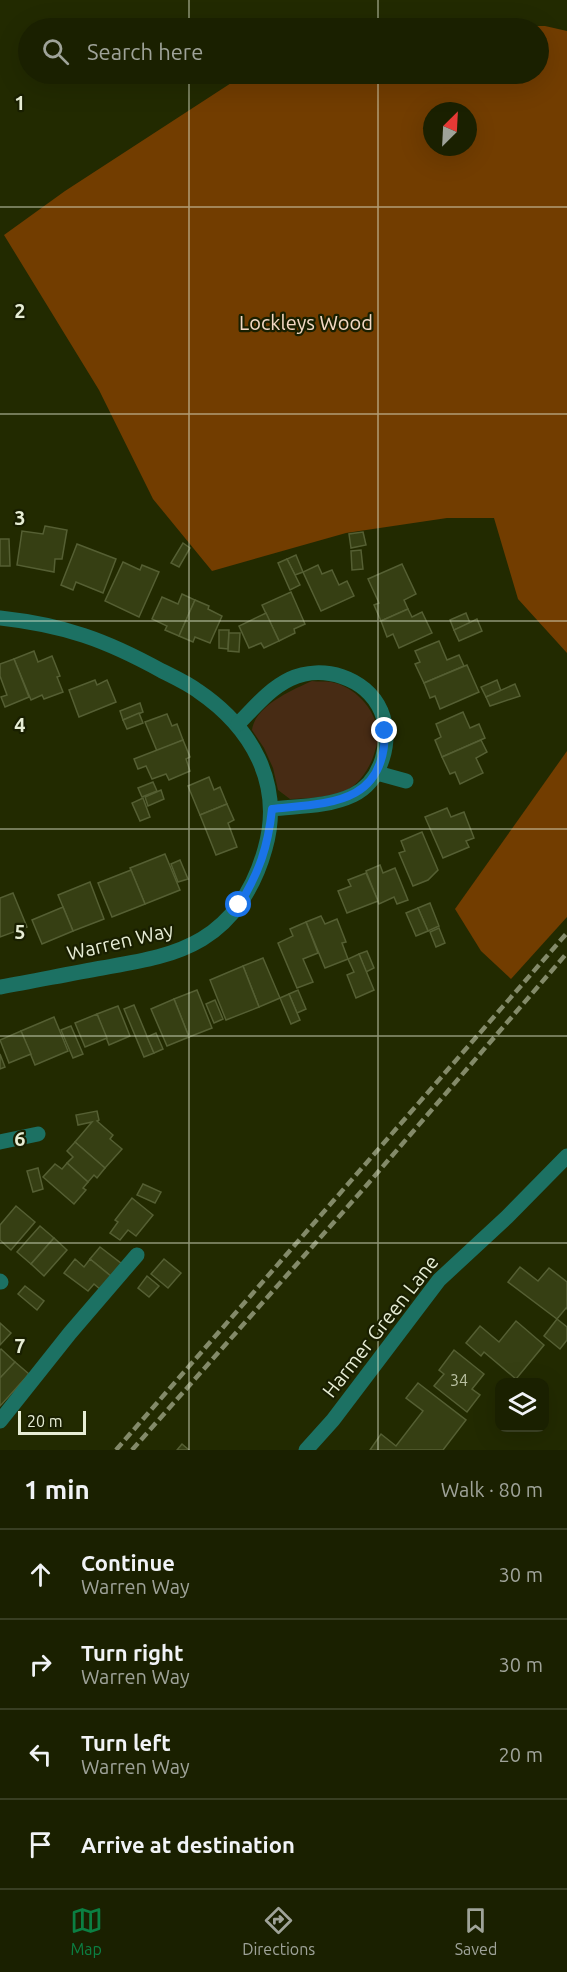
<!DOCTYPE html>
<meta charset="utf-8">
<style>
body{margin:0;font-family:Ubuntu,sans-serif;background:#23280a;color:#f1f3f6}
.controls{position:absolute;right:18px;bottom:18px;display:grid;overflow:hidden;border-radius:12px;box-shadow:0 6px 24px #0002}
.controls button{width:54px;height:54px;display:grid;place-items:center;padding:0;border:0;border-bottom:2px solid #383e22;background:#1a2000;color:#f1f3f6;font:30px sans-serif}
.compass{position:absolute;left:423px;top:102px;width:54px;height:54px;border-radius:50%;background:#1a2000;box-shadow:0 6px 24px #0002;rotate:24deg}
.scale{position:absolute;left:18px;bottom:15px;width:68px;box-sizing:border-box;padding-left:6px;border:3px solid #e7edd5;border-top:0;font-size:16px;line-height:21px;white-space:nowrap;color:#e7edd5;-webkit-text-stroke:4px #191f00;paint-order:stroke}
.stop{position:absolute;width:18px;height:18px;margin:-14px;border:4px solid #1a73e8;border-radius:50%;background:#fff}
.stop.end{background:#1a73e8;border-color:#fff;box-shadow:0 2px 6px #0008}
.list{margin:0;padding:0;list-style:none}
h2{display:flex;justify-content:space-between;align-items:center;height:78px;margin:0;padding:0 24px;font-size:26px}
h2 small{font-size:20px;font-weight:400;color:#9fa399}
.list li{display:grid;grid-template-columns:39px 1fr auto;gap:18px;align-items:center;box-sizing:border-box;height:90px;padding:0 24px;border-top:2px solid #383e22}
.list b{display:block;font-size:22px;white-space:nowrap}
.list p{margin:0;font-size:20px;white-space:nowrap;color:#9fa399}
.list em{font-size:20px;font-style:normal;color:#9fa399}
.icon{flex:none;width:33px;height:33px;fill:none;stroke:currentColor;stroke-width:2;stroke-linecap:round;stroke-linejoin:round}
.map{position:relative;flex:none;width:567px;height:1450px;overflow:hidden}
.search{position:absolute;background:#1a2000;box-shadow:0 6px 24px #0002;left:18px;right:18px;top:18px;height:66px;display:flex;align-items:center;gap:15px;box-sizing:border-box;padding:0 21px;border-radius:33px;color:#9fa399;font-size:22px}
.sheet{height:438px;background:#1a2000}
nav{display:flex;justify-content:space-around;align-items:center;box-sizing:border-box;height:84px;border-top:2px solid #383e22;background:#1a2000;font-size:16px;color:#9fa399}
nav a{display:grid;justify-items:center;gap:3px}
nav .on{color:#0b8043}
.map>svg:first-child{display:block}
.green{fill:#472b14}
.forest{fill:#723d00;fill-rule:evenodd}
.building{fill:#363f13;stroke:#555f33;stroke-width:1.5}
.lines{fill:none;stroke-linecap:round;stroke-linejoin:round}
.minor{stroke:#1c7163;stroke-width:15}
.rail{stroke:#838a69;stroke-width:4.5;stroke-dasharray:9 4.5;stroke-linecap:butt}
.route{stroke:#1a73e8;stroke-width:8}
.grid{fill:none;stroke:#e7edd5;stroke-width:1.5;stroke-opacity:0.55}
.labels{text-anchor:middle;dominant-baseline:central;stroke-width:4.5;stroke-linejoin:round;paint-order:stroke}
.number-label{font-size:16px;fill:#bbc2a4}
.park-label{font-size:20px;fill:#f3d9c5;stroke:#191f00}
.street-label{font-size:20px;fill:#e7edd5;stroke:#191f00}
.grid-label{font-size:20px;text-anchor:middle;font-weight:bold;fill:#e7edd5;stroke:#191f00;stroke-width:4.5;stroke-linejoin:round;paint-order:stroke}
</style>
<div class="map">
<svg width="567" height="1450" viewBox="0 0 567 1450">
<rect width="100%" height="100%" fill="#222a00"/>
<path class="green" d="M312,681C318,682 325,681 331,682C354,686 376,709 378,733C378,742 375,752 372,760C367,772 357,786 345,791C328,798 308,798 290,799L278,790L273,768L264,748L252,730C255,706 292,690 312,681Z"/>
<g class="forest">
<path d="M545,26L567,31V653L518,599L494,518H447L346,533L212,571L153,499L99,390L4,235L65,191L245,74H538V28H370L377,27ZM432,111H468V147H432Z"/>
<polygon points="567,751 567,917 511,979 481,951 455,909"/>
</g>
<g class="building">
<polygon points="45,526 67,530 62,559 55,559 54,572 17,565 22,531 43,534"/>
<polygon points="363,532 366,545 351,548 349,534"/>
<polygon points="0,539 9,539 10,566 0,566"/>
<polygon points="183,543 190,548 179,567 171,563"/>
<polygon points="77,544 116,559 103,593 76,582 73,590 61,585"/>
<polygon points="361,550 363,569 352,570 351,551"/>
<polygon points="296,555 303,572 295,575 287,559"/>
<polygon points="287,559 300,585 290,590 278,563"/>
<polygon points="123,562 140,570 142,565 159,572 139,617 105,601"/>
<polygon points="402,564 416,594 404,600 408,609 381,621 374,605 379,603 368,579"/>
<polygon points="318,565 322,574 332,570 339,585 347,581 354,596 321,611 303,572"/>
<polygon points="291,592 305,624 294,629 295,633 279,641 262,605"/>
<polygon points="182,594 195,600 179,636 165,630 167,626 152,619 162,597 178,604"/>
<polygon points="195,600 209,606 208,609 222,616 210,643 195,637 193,642 179,636"/>
<polygon points="408,609 412,617 422,612 432,633 399,648 393,634 387,637 381,621"/>
<polygon points="266,613 279,641 264,648 261,643 249,648 239,626"/>
<polygon points="466,613 470,623 454,630 450,620"/>
<polygon points="477,619 482,631 459,641 454,630"/>
<polygon points="219,630 229,630 228,649 219,648"/>
<polygon points="229,633 240,633 239,652 228,651"/>
<polygon points="439,641 447,660 459,655 464,666 424,683 415,664 420,662 415,651"/>
<polygon points="34,651 38,662 52,656 60,676 57,677 63,692 44,699 42,695 31,700 14,659"/>
<polygon points="14,659 29,697 5,707 1,697 7,695 0,676 0,664"/>
<polygon points="467,665 479,692 440,709 435,696 430,698 424,683"/>
<polygon points="95,680 97,685 107,680 116,702 79,717 69,690"/>
<polygon points="497,680 501,691 486,697 481,687"/>
<polygon points="515,684 520,696 490,706 486,697"/>
<polygon points="140,703 143,712 123,720 120,711"/>
<polygon points="463,712 470,728 479,724 485,738 442,757 435,740 441,737 436,724"/>
<polygon points="139,713 143,723 127,729 123,720"/>
<polygon points="167,714 172,726 177,724 183,740 157,751 145,722"/>
<polygon points="183,740 190,757 186,759 190,771 169,780 166,774 152,779 146,766 138,769 134,759"/>
<polygon points="481,740 487,752 476,758 483,773 460,784 455,772 450,774 442,757"/>
<polygon points="209,777 214,790 220,787 227,804 200,815 188,786"/>
<polygon points="153,782 157,791 142,797 138,788"/>
<polygon points="161,790 164,799 148,806 145,797"/>
<polygon points="143,798 150,817 140,821 132,803"/>
<polygon points="227,804 234,820 228,823 237,847 216,855 200,815"/>
<polygon points="447,808 451,817 464,812 474,838 466,841 469,847 443,858 425,817"/>
<polygon points="422,832 438,870 428,880 413,886 399,853 405,851 401,841"/>
<polygon points="165,854 180,890 145,904 130,868"/>
<polygon points="180,860 188,879 178,882 171,864"/>
<polygon points="380,865 383,873 395,868 408,900 397,904 394,897 379,904 366,871"/>
<polygon points="131,870 145,904 112,917 98,883"/>
<polygon points="366,873 378,901 347,913 338,891 351,886 348,880"/>
<polygon points="90,882 104,919 73,931 58,895"/>
<polygon points="13,893 27,927 0,937 0,898"/>
<polygon points="430,903 439,926 428,931 418,908"/>
<polygon points="63,907 73,931 42,944 32,920"/>
<polygon points="418,908 428,931 416,936 406,913"/>
<polygon points="321,916 325,924 337,919 346,942 342,943 348,959 325,968 306,922"/>
<polygon points="306,922 318,953 303,959 313,982 297,988 278,943 293,936 290,929"/>
<polygon points="439,928 445,943 436,947 430,932"/>
<polygon points="367,951 374,968 366,972 359,954"/>
<polygon points="359,954 374,990 356,998 347,975 354,972 348,959"/>
<polygon points="263,958 280,998 259,1007 243,966"/>
<polygon points="243,966 259,1007 226,1020 210,980"/>
<polygon points="197,990 212,1028 189,1037 174,999"/>
<polygon points="298,990 306,1009 297,1013 289,994"/>
<polygon points="289,994 300,1020 291,1024 280,998"/>
<polygon points="174,999 189,1037 167,1046 151,1009"/>
<polygon points="215,1000 223,1019 214,1023 206,1004"/>
<polygon points="134,1005 154,1053 144,1057 124,1009"/>
<polygon points="118,1006 130,1036 109,1045 97,1014"/>
<polygon points="97,1014 107,1038 85,1047 75,1023"/>
<polygon points="54,1017 68,1051 35,1065 21,1031"/>
<polygon points="71,1026 83,1054 73,1058 61,1030"/>
<polygon points="21,1031 31,1054 9,1063 0,1040"/>
<polygon points="156,1033 163,1049 154,1053 147,1037"/>
<polygon points="0,1054 5,1067 0,1069"/>
<polygon points="97,1111 99,1120 97,1121 113,1135 110,1139 122,1149 105,1168 75,1142 92,1122 78,1125 76,1115"/>
<polygon points="75,1142 105,1168 97,1178 94,1175 88,1182 67,1163 73,1157 67,1151"/>
<polygon points="67,1163 88,1182 83,1188 86,1190 74,1204 43,1177 55,1164 62,1169"/>
<polygon points="38,1168 43,1189 33,1192 27,1171"/>
<polygon points="143,1184 161,1192 155,1203 137,1195"/>
<polygon points="132,1198 153,1215 136,1236 128,1230 120,1240 110,1233 118,1222 115,1220"/>
<polygon points="16,1206 35,1222 11,1250 0,1240 0,1225"/>
<polygon points="40,1226 54,1238 31,1264 17,1252"/>
<polygon points="54,1238 67,1250 44,1276 31,1264"/>
<polygon points="100,1247 122,1264 112,1277 90,1259"/>
<polygon points="75,1259 84,1267 90,1259 112,1277 101,1290 94,1284 88,1291 64,1273"/>
<polygon points="164,1259 181,1273 168,1288 151,1274"/>
<polygon points="520,1267 538,1281 549,1268 567,1282 567,1309 566,1308 557,1319 508,1282"/>
<polygon points="147,1276 159,1286 149,1297 138,1288"/>
<polygon points="25,1286 44,1301 37,1310 18,1294"/>
<polygon points="557,1319 567,1327 567,1340 560,1349 544,1336"/>
<polygon points="516,1321 544,1345 516,1379 484,1352 481,1356 466,1343 480,1326 499,1342"/>
<polygon points="0,1323 11,1333 0,1345"/>
<polygon points="1,1349 15,1362 0,1378 0,1350"/>
<polygon points="454,1350 484,1374 472,1389 480,1395 467,1412 434,1386 444,1374 439,1370"/>
<polygon points="15,1362 29,1374 0,1406 0,1378"/>
<polygon points="418,1383 466,1420 443,1450 370,1450 381,1434 396,1446 423,1411 406,1398"/>
<polygon points="182,1444 189,1450 177,1450"/>
</g>
<g class="lines">
<g class="minor">
<path d="M0,618C64,625 106,640 162,671C174,677 187,683 198,691C251,727 284,783 265,849C255,885 235,919 202,939C172,957 136,962 102,968C68,974 34,981 0,987"/>
<path d="M238,724C254,708 269,689 290,679C322,664 366,677 381,711C393,740 382,781 353,795C328,807 298,806 272,809"/>
<polyline points="377,773 406,781"/>
<polyline points="0,1142 38,1134"/>
<polyline points="0,1281 1,1282"/>
<polyline points="0,1421 70,1333 137,1255"/>
<polyline points="306,1450 333,1420 439,1280 507,1217 567,1156"/>
</g>
<g class="rail">
<polyline points="116,1450 567,933"/>
<polyline points="132,1450 366,1186 567,953"/>
</g>
</g>
<g class="lines">
<path class="route" d="M239,905C259,873 268,847 272,809C329,803 385,805 385,731"/>
</g>
<path class="grid" d="M189,0V28M378,0V28M189,74V1450M378,74V1450M0,207H567M0,414H567M0,621H567M0,829H567M0,1036H567M0,1243H567"/>
<g class="labels">
<g class="number-label">
<text x="459" y="1380">34</text>
</g>
<g class="park-label">
<text x="306" y="322">Lockleys Wood</text>
</g>
<g class="street-label">
<text transform="translate(120 941) rotate(-13)">Warren Way</text>
<text transform="translate(380 1326) rotate(-52)">Harmer Green Lane</text>
</g>
</g>
<g class="grid-label">
<text x="20" y="110">1</text>
<text x="20" y="318">2</text>
<text x="20" y="525">3</text>
<text x="20" y="732">4</text>
<text x="20" y="939">5</text>
<text x="20" y="1146">6</text>
<text x="20" y="1353">7</text>
</g>
</svg>
<div class="controls">
<button><svg class="icon" aria-label="layers" viewBox="0 0 24 24"><path d="M12 4l9 5-9 5-9-5zM3 14l9 5 9-5"/></svg></button>
</div>
<svg class="compass" viewBox="-18 -18 36 36"><path d="M0-13l5 13h-10z" fill="#e53935"/><path d="M0 13l5-13h-10z" fill="#9fa399"/></svg>
<div class="scale">20 m</div>
<div class="stop" style="left:239px;top:905px"></div>
<div class="stop end" style="left:385px;top:731px"></div>
<div class="search"><svg class="icon" aria-label="search" viewBox="0 0 24 24"><circle cx="10" cy="10" r="6"/><path d="M15 15l6 6"/></svg>Search here</div>
</div>
<section class="sheet">
<h2>1 min<small>Walk · 80 m</small></h2>
<ul class="list">
<li><svg class="icon" aria-label="ahead" viewBox="0 0 24 24"><path d="M12 20V5M6 11l6-6 6 6"/></svg><div><b>Continue</b><p>Warren Way</p></div><em>30 m</em></li>
<li><svg class="icon" aria-label="right" viewBox="0 0 24 24"><path d="M7 20v-9h11M14 6l5 5-5 5"/></svg><div><b>Turn right</b><p>Warren Way</p></div><em>30 m</em></li>
<li><svg class="icon" aria-label="left" viewBox="0 0 24 24"><path d="M17 20v-9H6M10 6l-5 5 5 5"/></svg><div><b>Turn left</b><p>Warren Way</p></div><em>20 m</em></li>
<li><svg class="icon" aria-label="arrive" viewBox="0 0 24 24"><path d="M6 21V4h12l-3 4 3 4H6"/></svg><div><b>Arrive at destination</b></div></li>
</ul>
</section>
<nav>
<a class="on"><svg class="icon" aria-label="map" viewBox="0 0 24 24"><path d="M3 6l6-2 6 2 6-2v14l-6 2-6-2-6 2zM9 4v14M15 6v14"/></svg>Map</a>
<a><svg class="icon" aria-label="directions" viewBox="0 0 24 24"><path d="M12 3l9 9-9 9-9-9zM9 14v-3h6M13 9l2 2-2 2"/></svg>Directions</a>
<a><svg class="icon" aria-label="saved" viewBox="0 0 24 24"><path d="M7 4h10v16l-5-4-5 4z"/></svg>Saved</a>
</nav>
